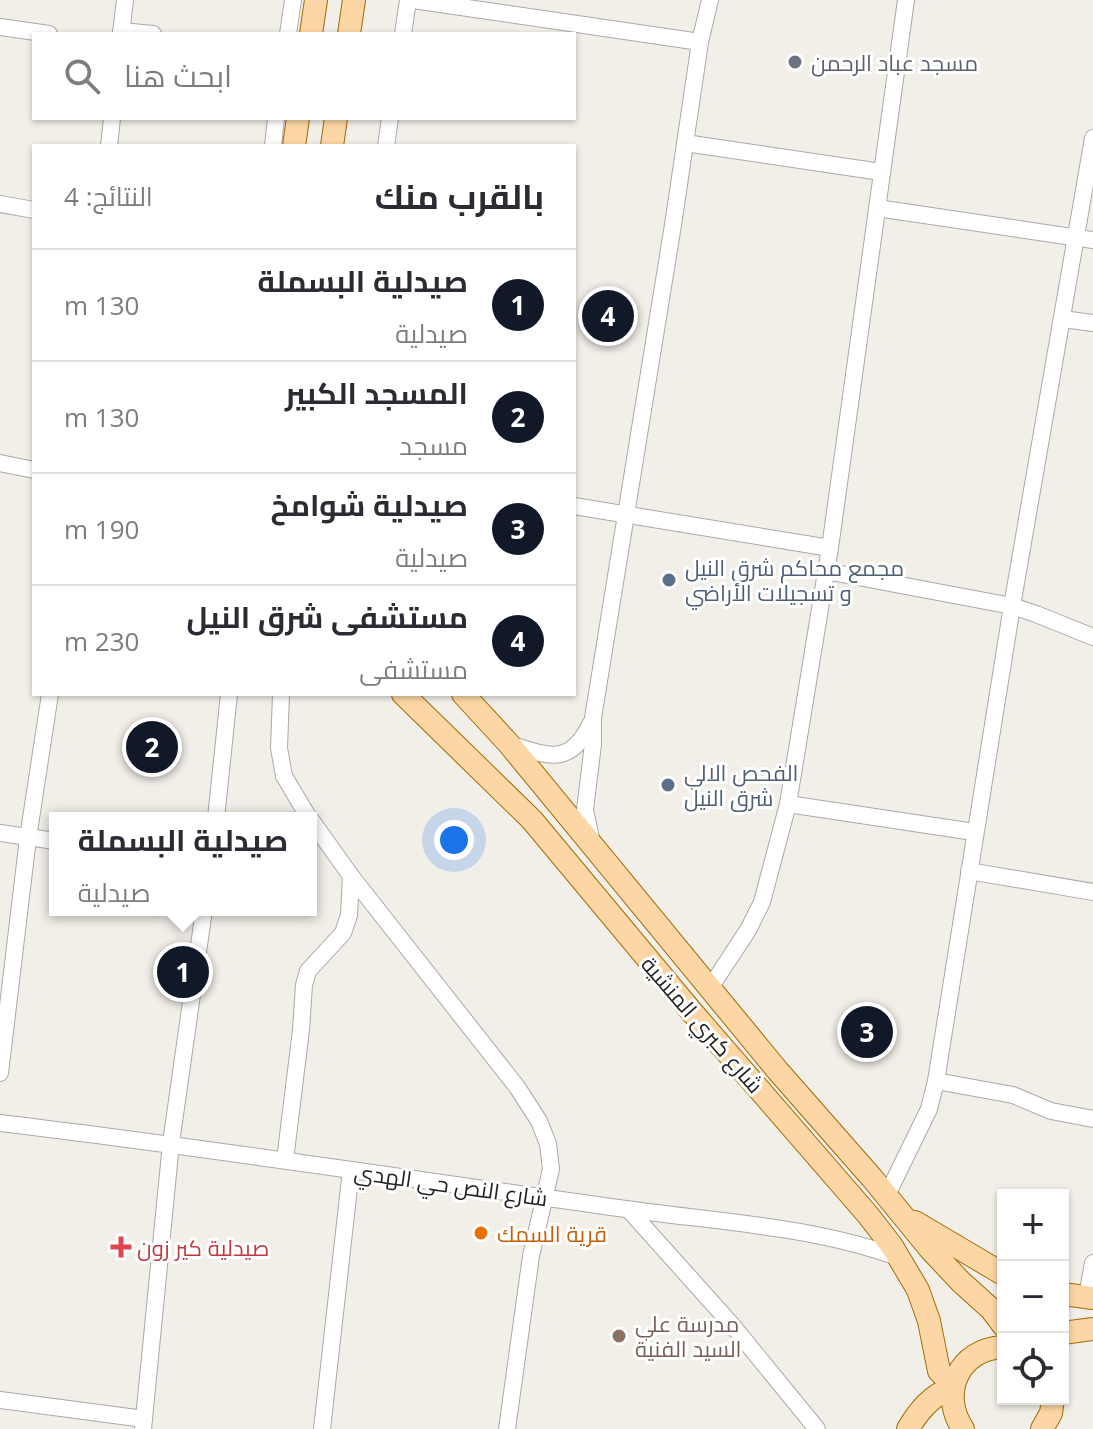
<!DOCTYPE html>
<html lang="ar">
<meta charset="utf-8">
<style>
body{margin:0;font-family:"Open Sans",Cairo,sans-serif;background:#f2f2f3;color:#2b2b33;direction:rtl}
.controls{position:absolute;right:24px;bottom:24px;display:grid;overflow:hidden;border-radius:0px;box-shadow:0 2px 6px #0004}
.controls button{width:72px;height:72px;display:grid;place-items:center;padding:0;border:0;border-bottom:2px solid #e1e1e2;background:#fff;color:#2b2b33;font:40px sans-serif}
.you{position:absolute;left:454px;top:840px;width:28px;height:28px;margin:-20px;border:6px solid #fff;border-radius:50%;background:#1a73e8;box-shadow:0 0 0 12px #1a73e833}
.badge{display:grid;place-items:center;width:52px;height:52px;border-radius:50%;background:#111827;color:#fff;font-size:26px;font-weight:700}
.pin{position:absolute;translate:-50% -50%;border:4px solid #fff;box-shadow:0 2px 8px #0006}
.popup{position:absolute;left:49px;top:812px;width:268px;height:104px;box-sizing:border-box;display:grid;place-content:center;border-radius:0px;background:#fff;filter:drop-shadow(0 2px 6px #0005);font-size:26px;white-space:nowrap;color:#7c7c81}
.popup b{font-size:30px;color:#2b2b33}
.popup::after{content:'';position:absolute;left:50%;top:100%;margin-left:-16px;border:16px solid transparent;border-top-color:#fff}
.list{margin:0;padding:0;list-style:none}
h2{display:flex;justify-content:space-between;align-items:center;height:104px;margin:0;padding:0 32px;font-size:34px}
h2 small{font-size:26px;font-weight:400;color:#7c7c81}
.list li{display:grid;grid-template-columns:52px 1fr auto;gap:24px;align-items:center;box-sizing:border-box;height:112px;padding:0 32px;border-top:2px solid #e1e1e2}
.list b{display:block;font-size:30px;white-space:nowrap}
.list p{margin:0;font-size:26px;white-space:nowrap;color:#7c7c81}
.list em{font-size:26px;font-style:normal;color:#7c7c81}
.icon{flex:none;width:44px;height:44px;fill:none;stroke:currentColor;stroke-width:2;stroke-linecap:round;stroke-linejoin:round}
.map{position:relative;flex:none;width:1093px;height:1429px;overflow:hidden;direction:ltr}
.search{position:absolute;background:#fff;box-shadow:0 2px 6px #0004;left:32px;top:32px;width:544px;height:88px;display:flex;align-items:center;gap:20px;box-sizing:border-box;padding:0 28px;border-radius:0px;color:#7c7c81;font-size:30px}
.panel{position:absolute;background:#fff;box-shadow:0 2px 6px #0004;left:32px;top:144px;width:544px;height:552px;border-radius:0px;direction:rtl}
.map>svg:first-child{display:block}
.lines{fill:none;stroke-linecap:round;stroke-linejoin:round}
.minor-casing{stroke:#a9a9a9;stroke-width:18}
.major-casing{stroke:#a06b00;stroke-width:24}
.minor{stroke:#fff;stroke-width:16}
.major{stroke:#fcd6a4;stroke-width:22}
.worship-dot{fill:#6b7280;stroke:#fff;stroke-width:3}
.service-dot{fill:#5c6f8a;stroke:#fff;stroke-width:3}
.food-dot{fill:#e8710a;stroke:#fff;stroke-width:3}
.health-dot{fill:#e0444e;stroke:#fff;stroke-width:3}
.education-dot{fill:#8d6e63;stroke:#fff;stroke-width:3}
.labels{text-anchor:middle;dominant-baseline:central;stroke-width:6;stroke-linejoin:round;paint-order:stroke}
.worship-label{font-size:22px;fill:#5b616d;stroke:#fff;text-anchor:start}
.service-label{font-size:22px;fill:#4e5e75;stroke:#fff;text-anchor:start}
.street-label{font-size:22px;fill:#222;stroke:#fff}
.food-label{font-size:22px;fill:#c56008;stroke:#fff;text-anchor:start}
.health-label{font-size:22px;fill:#be3a42;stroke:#fff;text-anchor:start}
.education-label{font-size:22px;fill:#785e54;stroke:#fff;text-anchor:start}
</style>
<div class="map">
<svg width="1093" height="1429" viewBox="0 0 1093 1429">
<rect width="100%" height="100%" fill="#f2efe9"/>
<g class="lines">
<g class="minor-casing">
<g id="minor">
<polyline points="413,0 700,42"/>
<polyline points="0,27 49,34"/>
<polyline points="121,31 153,34"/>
<polyline points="121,34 125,0"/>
<polyline points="288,34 293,0"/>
<polyline points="403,34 408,0"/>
<polyline points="685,143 881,172"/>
<polyline points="109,146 112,118"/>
<polyline points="273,146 276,118"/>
<polyline points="386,146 390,118"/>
<polyline points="0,204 34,210"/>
<polyline points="877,208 1093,240"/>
<polyline points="1063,319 1093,323"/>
<polyline points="0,463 34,470"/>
<polyline points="574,506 830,548"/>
<polyline points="826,571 1012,606 1036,614 1093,637"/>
<polyline points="281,694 279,748 284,776 309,818"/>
<path d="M509,744C548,756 570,767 591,723"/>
<polyline points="788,804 974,832"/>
<polyline points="216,818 229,694"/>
<polyline points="311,820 351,876 517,1087 539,1121 548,1144 551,1169 531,1256 507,1429"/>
<polyline points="0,833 55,841"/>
<polyline points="592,843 585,810 593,744 593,718 673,225 700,42 710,0"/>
<polyline points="969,871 1093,892"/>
<polyline points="710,988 748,930 762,902 788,804 830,548 906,0"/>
<polyline points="0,1073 28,838 50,694"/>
<polyline points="936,1081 1013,1095 1051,1111 1093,1119"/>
<path d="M0,1123C209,1148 417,1180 626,1209C718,1222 812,1226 900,1258"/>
<polyline points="285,1160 301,1030 304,985 308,971 343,933 349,915 351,876"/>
<polyline points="887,1195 929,1109 936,1081 1012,606 1093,138"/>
<polyline points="629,1210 732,1325 817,1429"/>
<polyline points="1087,1297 1093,1263"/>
<polyline points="0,1400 144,1419"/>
<polyline points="143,1429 171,1143 204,910"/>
<polyline points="322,1429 351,1170"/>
</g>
</g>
<g class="major-casing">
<g id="major">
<polyline points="311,34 316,0"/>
<polyline points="349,34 354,0"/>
<polyline points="294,146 298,118"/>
<polyline points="332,146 336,118"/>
<polyline points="403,694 532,820 692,1012 868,1215 892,1246 918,1290 929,1321 939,1371 953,1385"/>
<polyline points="463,694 509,744 778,1071 872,1178 930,1249 961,1282 991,1309 1003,1325"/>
<polyline points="915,1222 1003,1274"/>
<polyline points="1063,1294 1093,1298"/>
<polyline points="1063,1333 1093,1329"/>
<path d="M908,1429C919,1410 932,1395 953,1387"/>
<path d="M963,1429C939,1393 959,1349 1003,1347"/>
<polyline points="1042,1429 1051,1413 1053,1399"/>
</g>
</g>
<use href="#minor" class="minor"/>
<use href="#major" class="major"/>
</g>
<circle class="worship-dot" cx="795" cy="62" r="8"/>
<g class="service-dot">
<circle cx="669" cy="580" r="8"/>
<circle cx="668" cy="785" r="8"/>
</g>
<circle class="food-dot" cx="481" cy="1233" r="8"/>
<path class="health-dot" d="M117 1235h8v8h8v8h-8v8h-8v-8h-8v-8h8z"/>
<circle class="education-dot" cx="619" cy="1336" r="8"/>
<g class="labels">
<g class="worship-label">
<text x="811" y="62">مسجد عباد الرحمن</text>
</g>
<g class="service-label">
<text x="685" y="567">مجمع محاكم شرق النيل<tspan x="685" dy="25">و تسجيلات الأراضي</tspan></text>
<text x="684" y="772">الفحص الالي<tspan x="684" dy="25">شرق النيل</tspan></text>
</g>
<g class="street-label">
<text transform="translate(703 1024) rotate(49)">شارع كبري المنشية</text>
<text transform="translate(451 1184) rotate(8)">شارع النص حي الهدي</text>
</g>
<g class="food-label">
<text x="497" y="1233">قرية السمك</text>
</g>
<g class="health-label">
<text x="137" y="1247">صيدلية كير زون</text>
</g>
<g class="education-label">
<text x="635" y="1323">مدرسة علي<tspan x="635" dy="25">السيد الفنية</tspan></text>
</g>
</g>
</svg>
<div class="controls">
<button>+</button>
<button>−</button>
<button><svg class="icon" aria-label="locate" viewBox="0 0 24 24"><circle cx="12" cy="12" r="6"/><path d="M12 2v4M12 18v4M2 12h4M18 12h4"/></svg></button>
</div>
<div class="you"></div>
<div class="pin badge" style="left:183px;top:972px">1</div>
<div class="popup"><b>صيدلية البسملة</b>صيدلية</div>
<div class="pin badge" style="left:152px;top:747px">2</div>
<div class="pin badge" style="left:867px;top:1032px">3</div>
<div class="pin badge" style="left:608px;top:316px">4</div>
<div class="search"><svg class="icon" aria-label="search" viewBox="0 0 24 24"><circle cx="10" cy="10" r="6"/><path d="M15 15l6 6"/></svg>ابحث هنا</div>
<section class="panel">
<h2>بالقرب منك<small>النتائج: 4</small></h2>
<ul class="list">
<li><span class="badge">1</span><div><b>صيدلية البسملة</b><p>صيدلية</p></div><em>130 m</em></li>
<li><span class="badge">2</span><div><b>المسجد الكبير</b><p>مسجد</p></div><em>130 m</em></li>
<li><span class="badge">3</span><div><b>صيدلية شوامخ</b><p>صيدلية</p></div><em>190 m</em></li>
<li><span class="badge">4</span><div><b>مستشفى شرق النيل</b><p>مستشفى</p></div><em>230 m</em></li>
</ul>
</section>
</div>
